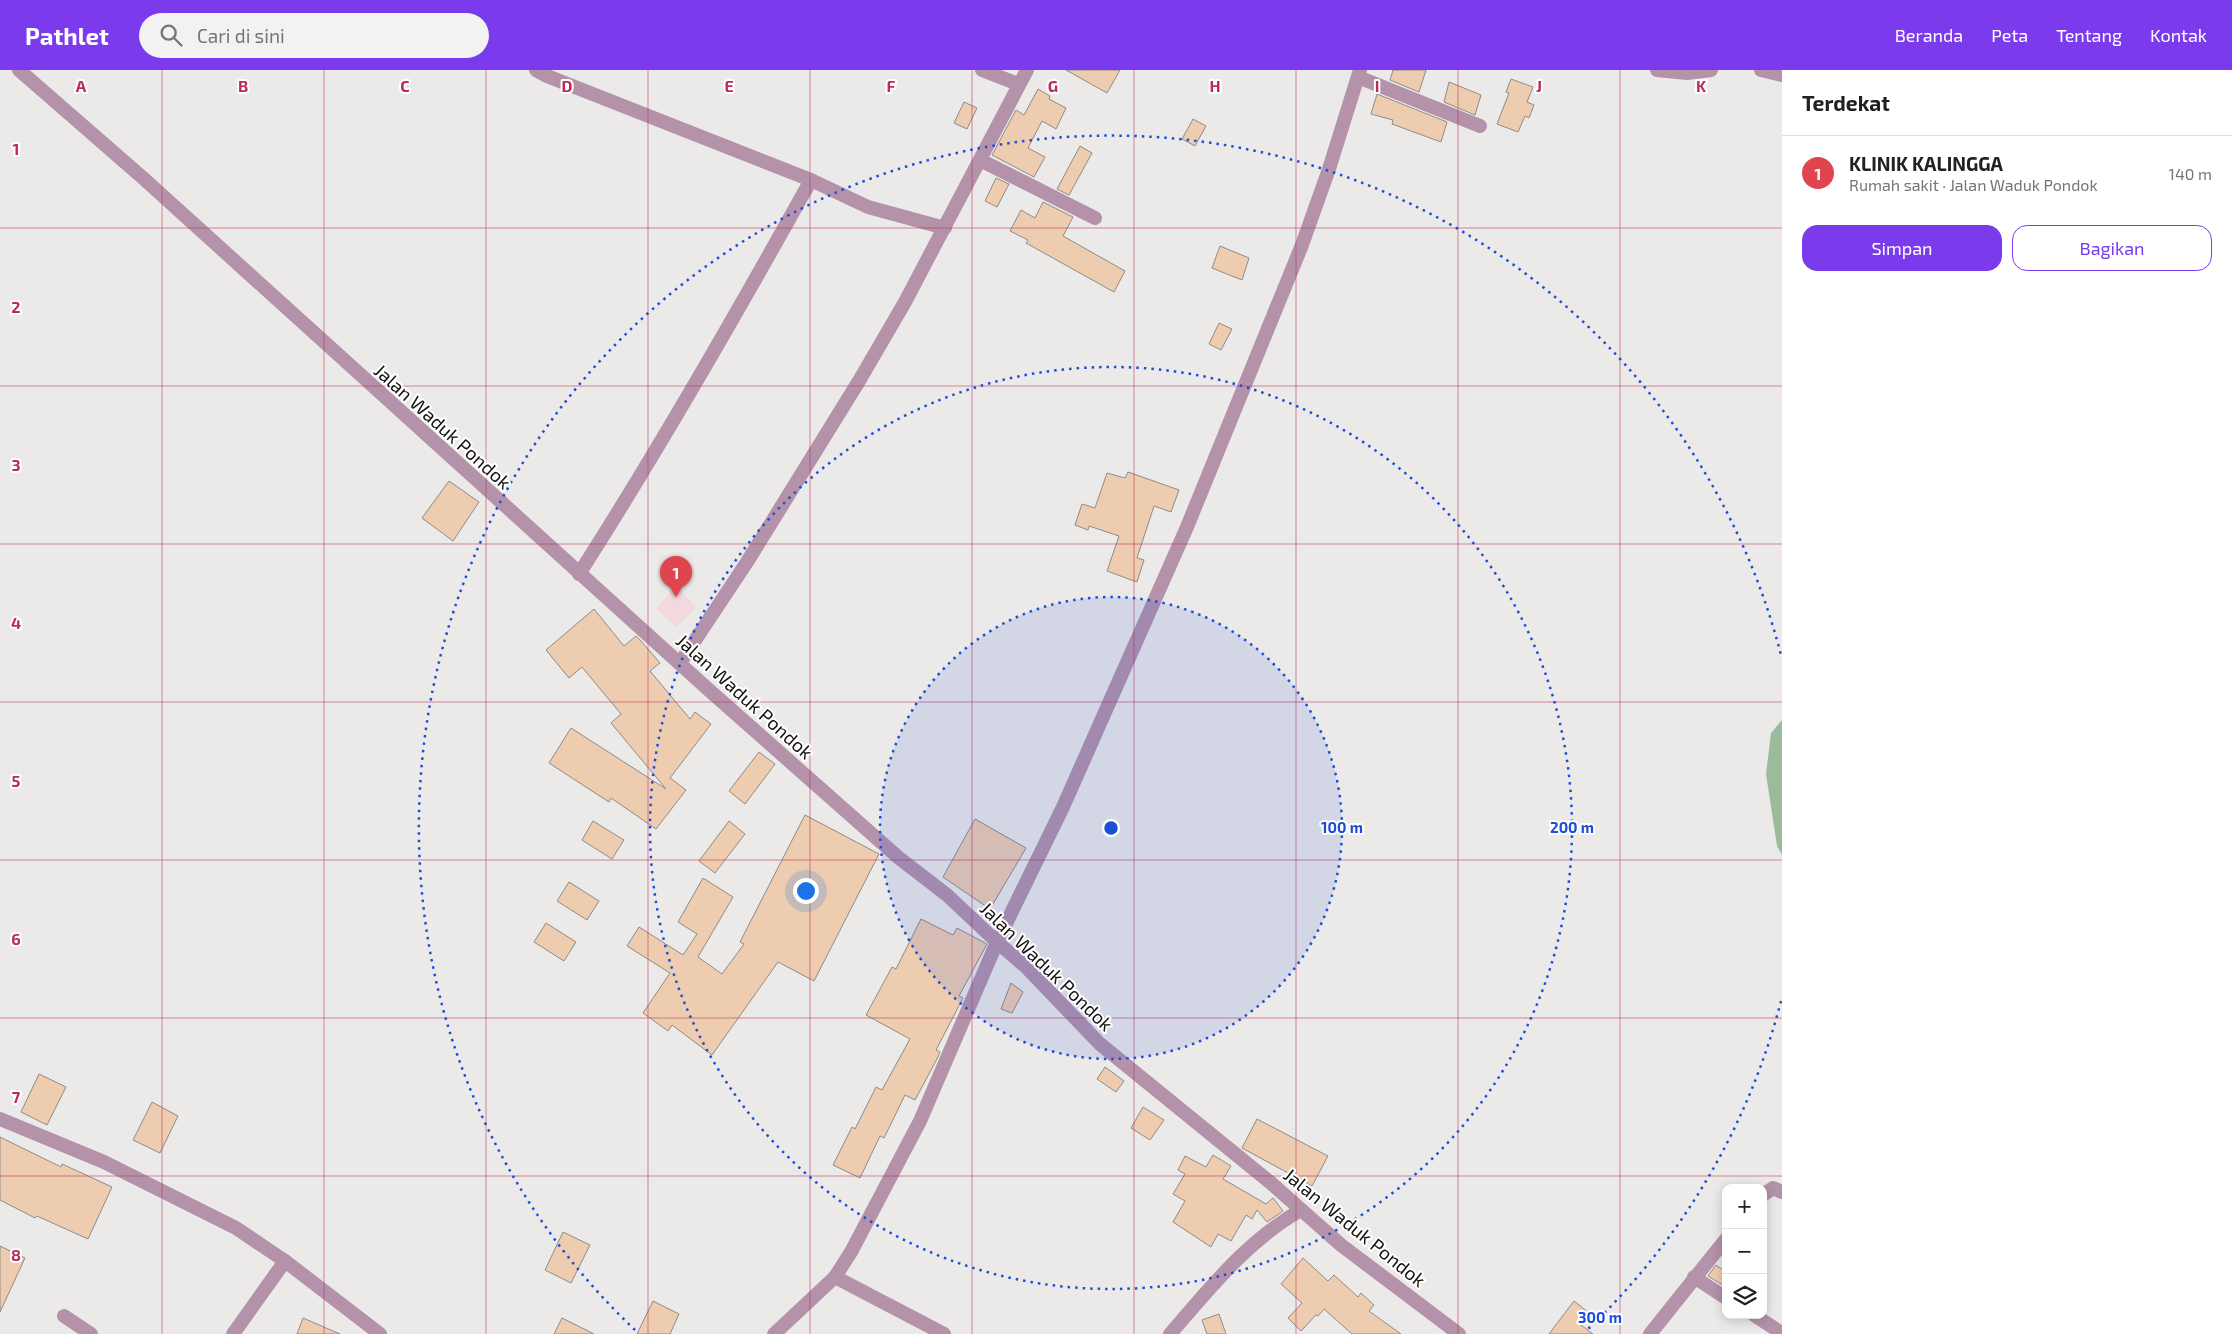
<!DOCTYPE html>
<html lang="id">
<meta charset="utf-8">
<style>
body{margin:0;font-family:"Exo 2",sans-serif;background:#f2f2f2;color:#202124}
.controls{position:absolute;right:15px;bottom:15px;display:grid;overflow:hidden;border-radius:10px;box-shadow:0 2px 12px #0003}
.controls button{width:45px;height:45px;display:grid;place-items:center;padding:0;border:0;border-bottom:1px solid #e0e0e0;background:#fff;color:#202124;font:25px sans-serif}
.you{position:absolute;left:805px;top:820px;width:18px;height:18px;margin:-12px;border:4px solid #fff;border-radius:50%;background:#1a73e8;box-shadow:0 0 0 8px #1a73e833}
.badge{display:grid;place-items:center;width:32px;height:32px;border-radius:50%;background:#7c3aed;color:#fff;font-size:16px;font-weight:700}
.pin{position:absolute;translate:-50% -41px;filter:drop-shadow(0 1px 2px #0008)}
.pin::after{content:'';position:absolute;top:26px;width:18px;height:15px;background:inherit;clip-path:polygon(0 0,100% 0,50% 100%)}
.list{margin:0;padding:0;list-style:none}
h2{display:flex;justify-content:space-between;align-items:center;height:65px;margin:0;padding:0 20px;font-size:21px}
h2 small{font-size:16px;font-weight:400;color:#757577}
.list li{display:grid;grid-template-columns:32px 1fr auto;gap:15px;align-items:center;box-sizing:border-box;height:75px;padding:0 20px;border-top:1px solid #e0e0e0}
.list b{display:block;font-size:19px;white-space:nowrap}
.list p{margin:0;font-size:16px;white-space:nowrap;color:#757577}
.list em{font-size:16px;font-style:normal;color:#757577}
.actions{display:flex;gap:10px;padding:15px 20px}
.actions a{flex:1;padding:11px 0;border:1px solid #7c3aed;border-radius:15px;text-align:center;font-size:18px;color:#7c3aed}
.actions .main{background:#7c3aed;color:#fff}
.icon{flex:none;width:28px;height:28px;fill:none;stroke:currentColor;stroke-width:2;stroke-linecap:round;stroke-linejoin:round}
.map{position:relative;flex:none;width:1782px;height:1264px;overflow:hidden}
header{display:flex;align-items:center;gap:30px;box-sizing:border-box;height:70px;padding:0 25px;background:#7c3aed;color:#fff}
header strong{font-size:24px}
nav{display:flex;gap:28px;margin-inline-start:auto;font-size:18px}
.search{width:350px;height:45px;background:#f2f2f2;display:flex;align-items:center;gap:12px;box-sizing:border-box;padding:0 18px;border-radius:28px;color:#757577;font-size:19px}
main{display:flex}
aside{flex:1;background:#fff}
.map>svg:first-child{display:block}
.medical{fill:#f3d9dd}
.forest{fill:#9cbb9d}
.building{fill:#eeccb0;stroke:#8d8b89}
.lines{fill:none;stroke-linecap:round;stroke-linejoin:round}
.minor{stroke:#b492aa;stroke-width:14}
.tertiary{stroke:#b492aa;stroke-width:14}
.grid{fill:none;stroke:#bb2c5b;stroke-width:1;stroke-opacity:0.55}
.ring{fill:none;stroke:#1d4ed8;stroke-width:2.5;stroke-dasharray:2.5 5}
.labels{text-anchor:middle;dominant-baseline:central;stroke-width:4;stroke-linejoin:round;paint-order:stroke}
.street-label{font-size:19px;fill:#161514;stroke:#fff}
.grid-label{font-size:16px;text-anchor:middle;font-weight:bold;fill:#bb2c5b;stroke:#fff;stroke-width:4;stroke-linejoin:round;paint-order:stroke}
.centre{fill:#1d4ed8;stroke:#fff;stroke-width:2.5}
.ring-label{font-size:15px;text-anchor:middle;font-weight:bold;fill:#1d4ed8;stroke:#fff;stroke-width:4;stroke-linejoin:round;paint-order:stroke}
</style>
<header>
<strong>Pathlet</strong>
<div class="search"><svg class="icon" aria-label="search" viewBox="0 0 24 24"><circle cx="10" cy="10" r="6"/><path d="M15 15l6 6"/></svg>Cari di sini</div>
<nav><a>Beranda</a><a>Peta</a><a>Tentang</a><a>Kontak</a></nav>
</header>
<main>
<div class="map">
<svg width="1782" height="1264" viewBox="0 0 1782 1264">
<rect width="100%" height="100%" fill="#eceae8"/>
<polygon class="medical" points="676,516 696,537 677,557 656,539"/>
<polygon class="forest" points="1782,650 1782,785 1777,776 1766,704 1771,663"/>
<g class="building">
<polygon points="1066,0 1120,0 1107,23"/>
<polygon points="1393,0 1426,0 1419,22 1390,10"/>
<polygon points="1511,9 1533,17 1527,32 1534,35 1529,48 1525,46 1518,62 1497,54 1509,23 1506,22"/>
<polygon points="1449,12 1481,25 1475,45 1444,32"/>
<polygon points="1038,19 1050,26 1049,29 1066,38 1056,59 1042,51 1028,78 1045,87 1034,107 992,85 1016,40 1024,45"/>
<polygon points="1377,24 1447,52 1441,72 1392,54 1393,50 1371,44"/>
<polygon points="964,32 977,38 967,59 954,53"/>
<polygon points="1193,49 1206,56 1195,76 1182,69"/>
<polygon points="1080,76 1092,83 1069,125 1057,119"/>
<polygon points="996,108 1009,114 997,137 985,131"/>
<polygon points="1043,132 1073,147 1063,166 1125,201 1114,222 1026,173 1028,170 1010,161 1021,140 1035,148"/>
<polygon points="1220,176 1249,188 1242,210 1212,198"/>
<polygon points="1219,253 1232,259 1221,280 1209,274"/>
<polygon points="1128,402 1179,420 1171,442 1154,436 1137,488 1144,490 1137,512 1107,501 1119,466 1089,456 1088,460 1075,455 1082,434 1095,438 1107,403 1125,408"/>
<polygon points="449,411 479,432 453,471 422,448"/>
<polygon points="594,539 624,576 636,566 641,571 660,593 650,601 690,649 695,642 711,654 670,708 686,720 656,759 611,728 609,732 549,693 571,658 666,719 611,653 621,644 582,597 569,608 546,580"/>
<polygon points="759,682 775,694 745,734 729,721"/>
<polygon points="805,745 879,784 814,911 778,892 712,985 672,955 668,961 643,943 670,903 627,876 639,857 683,885 697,864 678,852 703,808 733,827 698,887 722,904 744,874 740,872"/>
<polygon points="975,749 1026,778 990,839 943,807"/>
<polygon points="593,751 624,770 612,789 582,770"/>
<polygon points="729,751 745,764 715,803 699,791"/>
<polygon points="569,812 599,831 587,850 557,831"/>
<polygon points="921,849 953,865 957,858 987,874 959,926 963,928 936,980 940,982 937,989 915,1030 905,1025 884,1068 880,1066 860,1108 833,1095 852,1057 855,1059 876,1017 882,1020 910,969 866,945 892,897 896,899"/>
<polygon points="546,853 576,872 564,891 534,872"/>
<polygon points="1011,913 1023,922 1012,943 1001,939"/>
<polygon points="1105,997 1124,1011 1116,1022 1097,1009"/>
<polygon points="39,1004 66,1017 47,1055 21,1042"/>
<polygon points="152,1032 178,1046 160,1083 133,1070"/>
<polygon points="1143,1037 1164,1050 1150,1070 1131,1058"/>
<polygon points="1257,1049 1328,1086 1312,1116 1242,1078"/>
<polygon points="0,1067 61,1097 62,1094 112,1117 88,1169 37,1146 35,1148 0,1130"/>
<polygon points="1213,1085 1231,1096 1223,1109 1266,1134 1273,1128 1283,1141 1267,1152 1257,1140 1252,1149 1246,1145 1231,1171 1218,1164 1211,1177 1173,1152 1185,1131 1173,1124 1185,1104 1178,1100 1185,1086 1206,1097"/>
<polygon points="563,1162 590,1175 571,1213 545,1200"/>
<polygon points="0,1176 25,1188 0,1242"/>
<polygon points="1303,1188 1328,1211 1334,1205 1358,1227 1361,1223 1374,1235 1369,1241 1401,1264 1352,1264 1324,1239 1318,1246 1316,1245 1301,1261 1288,1248 1302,1233 1281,1214"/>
<polygon points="1716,1195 1726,1202 1726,1217 1708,1206"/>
<polygon points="653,1231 679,1244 670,1264 637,1264"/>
<polygon points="1574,1231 1588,1242 1581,1255 1593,1264 1549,1264"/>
<polygon points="1219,1244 1226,1264 1207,1264 1202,1250"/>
<polygon points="303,1248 340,1264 297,1264"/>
<polygon points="562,1248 594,1264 554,1264"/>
</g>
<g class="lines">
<g class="minor">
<polyline points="536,0 547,6 811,110 868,137 945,158"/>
<polyline points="982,0 1018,14"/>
<polyline points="1657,0 1687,3 1711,0"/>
<polyline points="1761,0 1782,5"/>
<polyline points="1358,7 1480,56"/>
<polyline points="980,90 1095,148"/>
<path d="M579,504C661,376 737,243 811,110"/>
<polyline points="680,593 747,492 859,311 905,232 1027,0"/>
<polyline points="997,872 1025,896 1100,974 1271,1113 1341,1175 1459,1264"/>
<polyline points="0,1049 104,1092 236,1158 285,1191 380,1264"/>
<polyline points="1763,1125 1773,1118 1782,1122"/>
<polyline points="835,1207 944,1264"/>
<polyline points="1694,1207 1726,1228"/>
<polyline points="1754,1245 1777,1260"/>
<polyline points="64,1246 91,1264"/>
<polyline points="233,1264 285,1191"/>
<path d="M1170,1264C1210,1218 1248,1170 1301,1140"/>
<polyline points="1650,1264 1726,1169"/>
</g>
<g class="tertiary">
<polyline points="19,0 143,108 710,621 899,788 947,825 997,872"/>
<polyline points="774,1264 835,1207 851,1182 920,1051 997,872 1063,737 1187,457 1302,175 1329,99 1360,0"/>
</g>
</g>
<path class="grid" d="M162,0V1264M324,0V1264M486,0V1264M648,0V1264M810,0V1264M972,0V1264M1134,0V1264M1296,0V1264M1458,0V1264M1620,0V1264M0,158H1782M0,316H1782M0,474H1782M0,632H1782M0,790H1782M0,948H1782M0,1106H1782"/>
<circle cx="1111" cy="758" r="231" fill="#1d4ed8" fill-opacity=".12"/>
<g class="ring">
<circle cx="1111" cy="758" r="231"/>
<circle cx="1111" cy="758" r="461"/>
<path d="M1781 931A692 692 0 0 1 1587 1260M635 1260A692 692 0 1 1 1781 585"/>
</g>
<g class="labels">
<g class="street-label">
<text transform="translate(443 356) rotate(42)">Jalan Waduk Pondok</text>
<text transform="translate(745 626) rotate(42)">Jalan Waduk Pondok</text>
<text transform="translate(1047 896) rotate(44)">Jalan Waduk Pondok</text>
<text transform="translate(1355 1157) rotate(39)">Jalan Waduk Pondok</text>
</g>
</g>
<g class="grid-label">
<text x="81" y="22">A</text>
<text x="243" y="22">B</text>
<text x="405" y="22">C</text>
<text x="567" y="22">D</text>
<text x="729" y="22">E</text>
<text x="891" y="22">F</text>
<text x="1053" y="22">G</text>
<text x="1215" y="22">H</text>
<text x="1377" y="22">I</text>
<text x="1539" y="22">J</text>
<text x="1701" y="22">K</text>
<text x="16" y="85">1</text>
<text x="16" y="243">2</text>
<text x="16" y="401">3</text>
<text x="16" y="559">4</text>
<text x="16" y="717">5</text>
<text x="16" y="875">6</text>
<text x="16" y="1033">7</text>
<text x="16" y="1191">8</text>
</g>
<circle cx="1111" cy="758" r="8" class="centre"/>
<g class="ring-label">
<text x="1342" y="763">100 m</text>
<text x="1572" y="763">200 m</text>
<text x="1600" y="1253">300 m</text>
</g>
</svg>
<div class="controls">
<button>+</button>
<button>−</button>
<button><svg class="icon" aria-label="layers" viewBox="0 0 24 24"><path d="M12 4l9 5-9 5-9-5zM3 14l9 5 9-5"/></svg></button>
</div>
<div class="you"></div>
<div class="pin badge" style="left:676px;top:527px;background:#e0444e">1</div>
</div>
<aside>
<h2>Terdekat<small></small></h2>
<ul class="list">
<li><span class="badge" style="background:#e0444e">1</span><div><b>KLINIK KALINGGA</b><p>Rumah sakit · Jalan Waduk Pondok</p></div><em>140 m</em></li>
</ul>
<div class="actions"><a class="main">Simpan</a><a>Bagikan</a></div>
</aside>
</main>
